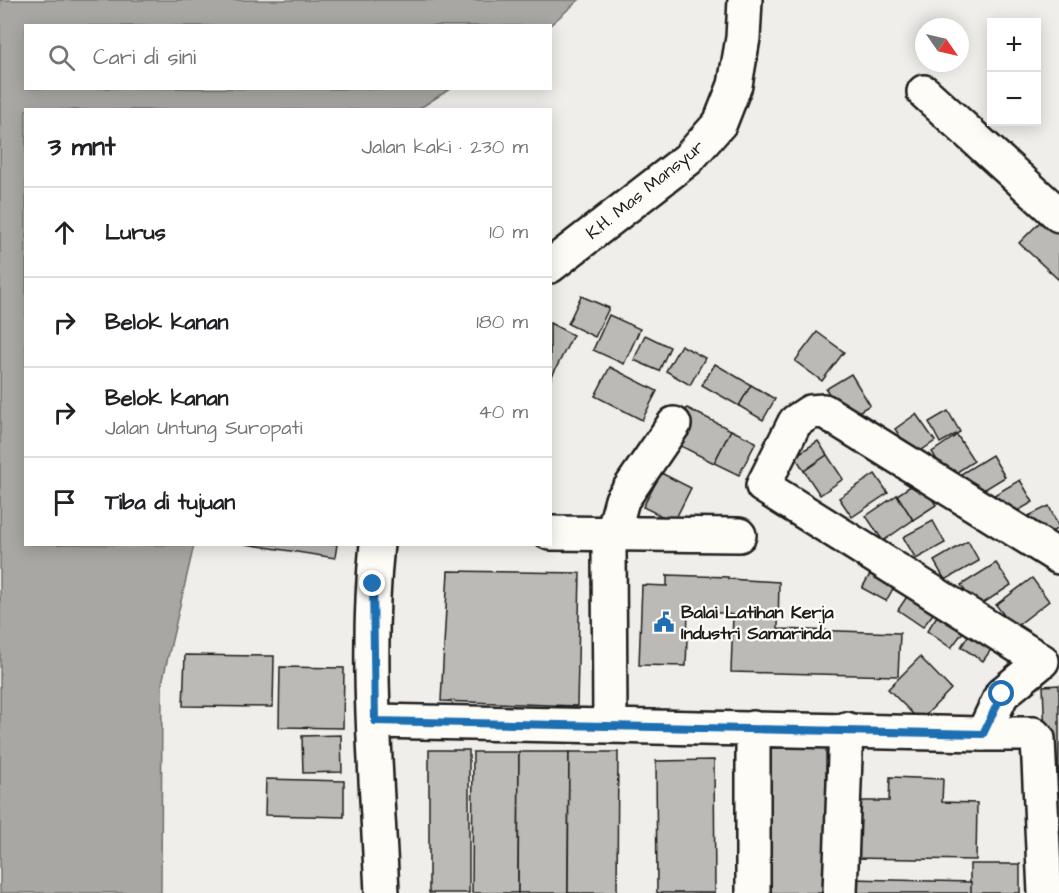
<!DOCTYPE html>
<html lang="id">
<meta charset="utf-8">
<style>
body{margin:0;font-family:"Architects Daughter",sans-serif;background:#f6f6f6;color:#202124}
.controls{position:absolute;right:18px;top:18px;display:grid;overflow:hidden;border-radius:0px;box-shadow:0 3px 15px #0003}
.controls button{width:54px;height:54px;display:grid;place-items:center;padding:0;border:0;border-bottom:2px solid #e0e0e0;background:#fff;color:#202124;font:30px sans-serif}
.compass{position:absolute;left:915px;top:18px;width:54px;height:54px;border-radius:50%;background:#fff;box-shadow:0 3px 15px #0003;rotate:124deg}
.stop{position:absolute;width:18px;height:18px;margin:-14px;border:4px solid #1f6fb2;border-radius:50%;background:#fff}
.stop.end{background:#1f6fb2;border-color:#fff;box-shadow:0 2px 6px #0008}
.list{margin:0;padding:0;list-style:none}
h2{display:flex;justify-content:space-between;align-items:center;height:78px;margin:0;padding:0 24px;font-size:26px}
h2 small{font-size:20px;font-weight:400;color:#757577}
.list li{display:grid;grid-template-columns:39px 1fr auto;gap:18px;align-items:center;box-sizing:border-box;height:90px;padding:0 24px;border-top:2px solid #e0e0e0}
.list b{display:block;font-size:22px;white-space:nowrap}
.list p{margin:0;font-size:20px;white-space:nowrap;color:#757577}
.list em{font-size:20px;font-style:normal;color:#757577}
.icon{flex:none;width:33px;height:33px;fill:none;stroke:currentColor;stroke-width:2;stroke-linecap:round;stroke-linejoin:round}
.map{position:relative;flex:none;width:1059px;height:893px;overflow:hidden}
.search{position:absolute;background:#fff;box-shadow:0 3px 15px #0003;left:24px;top:24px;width:528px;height:66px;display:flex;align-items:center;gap:15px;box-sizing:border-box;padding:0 21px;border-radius:0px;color:#757577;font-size:22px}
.panel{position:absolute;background:#fff;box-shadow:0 3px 15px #0003;left:24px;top:108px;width:528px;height:438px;border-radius:0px}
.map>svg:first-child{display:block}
.water{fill:#a8a7a3;stroke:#706f6d;stroke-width:1.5}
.building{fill:#bbbab6;stroke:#1c1c1c;stroke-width:1.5}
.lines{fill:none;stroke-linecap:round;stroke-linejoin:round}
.minor-casing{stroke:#1c1c1c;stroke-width:38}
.major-casing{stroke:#1c1c1c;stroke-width:38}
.minor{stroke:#fdfcf7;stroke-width:33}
.major{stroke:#fdfcf7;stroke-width:33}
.route{stroke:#1f6fb2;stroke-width:8}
.labels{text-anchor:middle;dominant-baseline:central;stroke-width:4.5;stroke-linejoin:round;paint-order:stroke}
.street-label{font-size:18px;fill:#1c1c1c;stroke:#fdfcf7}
.poi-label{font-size:18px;font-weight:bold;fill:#1c1c1c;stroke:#fdfcf7;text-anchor:start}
</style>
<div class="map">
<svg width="1059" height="893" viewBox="0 0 1059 893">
<rect width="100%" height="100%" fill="#f0eeea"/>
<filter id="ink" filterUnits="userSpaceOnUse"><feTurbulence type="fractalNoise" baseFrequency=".0167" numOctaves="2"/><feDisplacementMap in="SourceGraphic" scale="12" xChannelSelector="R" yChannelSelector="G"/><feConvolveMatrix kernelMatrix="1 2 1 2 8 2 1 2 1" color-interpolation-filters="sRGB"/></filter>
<g filter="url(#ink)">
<polygon class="water" points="0,0 579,0 549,26 26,26 26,88 450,89 417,110 26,110 26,544 194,545 162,683 161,893 0,893"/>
<g class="building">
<polygon points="1048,214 1059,224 1059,280 1019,243"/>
<polygon points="581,296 609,308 595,337 568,324"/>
<polygon points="609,315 640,329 624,364 593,350"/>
<polygon points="550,323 573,335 551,378 550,377"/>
<polygon points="817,332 844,352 822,381 795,361"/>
<polygon points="645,335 670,347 659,371 634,360"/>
<polygon points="681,345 705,358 690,385 666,371"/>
<polygon points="715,364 751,385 739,406 702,385"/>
<polygon points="610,367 657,391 642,420 595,396"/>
<polygon points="851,374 870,405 845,420 826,389"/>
<polygon points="751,385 775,399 763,420 739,406"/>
<polygon points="687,408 731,430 714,463 671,441"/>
<polygon points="948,411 960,432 940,443 929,422"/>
<polygon points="916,414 935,441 913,456 895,429"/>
<polygon points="731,430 756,442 739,475 714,463"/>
<polygon points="957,435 974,461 948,478 932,452"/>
<polygon points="818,441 827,455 804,471 795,456"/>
<polygon points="827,455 843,479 820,495 804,471"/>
<polygon points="992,455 1005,477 969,499 956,477"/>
<polygon points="661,473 691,488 674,522 643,507"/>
<polygon points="875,474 888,493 852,517 839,498"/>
<polygon points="920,480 936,505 913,520 897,495"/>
<polygon points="1020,480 1033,502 1002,520 989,498"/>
<polygon points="897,495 913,520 883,541 866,516"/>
<polygon points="1049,506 1059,528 1033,541 1022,519"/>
<polygon points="933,521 945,543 916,559 903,537"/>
<polygon points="968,541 979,561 945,580 934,561"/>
<polygon points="245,544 337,544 335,558"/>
<polygon points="996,563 1011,585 976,608 961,585"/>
<polygon points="876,564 899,578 886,601 862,588"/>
<polygon points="448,571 580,573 577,706 441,701"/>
<polygon points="667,575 728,577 728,579 779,582 778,629 900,633 898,676 731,672 733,615 721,613 688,612 686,666 639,665 642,585 667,586"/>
<polygon points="1032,578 1049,601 1014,628 996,605"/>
<polygon points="910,592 936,610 923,627 898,610"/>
<polygon points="941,610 966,628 951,648 927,631"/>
<polygon points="974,626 997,641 983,661 961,647"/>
<polygon points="185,655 274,656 273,707 183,706"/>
<polygon points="920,657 951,689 920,721 888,689"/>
<polygon points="280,667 344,668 343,728 279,727"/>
<polygon points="1059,685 1059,828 1049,828 1043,686"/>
<polygon points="341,735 342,772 303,773 302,736"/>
<polygon points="766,748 826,748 827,893 768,893"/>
<rect x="429" y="750" width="40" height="143"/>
<polygon points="473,752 519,752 518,893 472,893"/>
<polygon points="519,752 569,752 568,893 518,893"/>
<polygon points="569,752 618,752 617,893 568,893"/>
<polygon points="714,760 715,893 657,893 656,761"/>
<polygon points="890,777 943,779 942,802 977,803 976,860 853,858 854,801 889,801"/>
<polygon points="266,779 344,781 344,817 265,815"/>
<rect x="970" y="864" width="50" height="29"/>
<polygon points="852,879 971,882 971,893 851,893"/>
</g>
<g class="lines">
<g class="minor-casing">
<g id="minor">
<polyline points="924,92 1059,215"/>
<polyline points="550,533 739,535"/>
<polyline points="375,721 983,734 1002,694 1042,661 763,486 795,422 810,412 824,411 1059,557"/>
<polyline points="610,724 609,548 622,500 674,424"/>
<polyline points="983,734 1033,734 1038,739 1045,893"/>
<polyline points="753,893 753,728"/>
<polyline points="840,893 846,729"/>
</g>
</g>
<g class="major-casing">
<g id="major">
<polyline points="550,266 688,159 720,123 735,85 743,38 745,0"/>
<path d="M377,544C365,658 377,779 382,893"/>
</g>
</g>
<use href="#minor" class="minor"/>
<use href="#major" class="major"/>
</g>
</g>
<g class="lines" filter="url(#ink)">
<polyline class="route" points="373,584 375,721 983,734 1002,694"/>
</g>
<defs>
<g id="civic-bare" transform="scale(1.62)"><path d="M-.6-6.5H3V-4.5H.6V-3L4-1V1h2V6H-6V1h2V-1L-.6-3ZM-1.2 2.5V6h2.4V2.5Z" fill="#1f6fb2" stroke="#fdfcf7" stroke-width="2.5" paint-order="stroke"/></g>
</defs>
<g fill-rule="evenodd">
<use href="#civic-bare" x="664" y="622"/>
</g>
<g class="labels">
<g class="street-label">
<text transform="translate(645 190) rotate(-39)">K.H. Mas Mansyur</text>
</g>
<g class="poi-label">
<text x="681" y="612">Balai Latihan Kerja<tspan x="681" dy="21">Industri Samarinda</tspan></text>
</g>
</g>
</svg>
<div class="controls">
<button>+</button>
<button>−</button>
</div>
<svg class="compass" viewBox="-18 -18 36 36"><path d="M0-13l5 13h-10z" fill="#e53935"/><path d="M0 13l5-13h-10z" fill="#757577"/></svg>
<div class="stop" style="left:1002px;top:694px"></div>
<div class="stop end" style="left:373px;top:584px"></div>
<div class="search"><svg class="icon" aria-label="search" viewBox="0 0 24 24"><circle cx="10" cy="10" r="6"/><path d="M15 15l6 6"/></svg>Cari di sini</div>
<section class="panel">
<h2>3 mnt<small>Jalan kaki · 230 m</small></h2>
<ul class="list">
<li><svg class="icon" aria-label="ahead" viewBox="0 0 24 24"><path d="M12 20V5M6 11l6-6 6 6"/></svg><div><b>Lurus</b></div><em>10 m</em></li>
<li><svg class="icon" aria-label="right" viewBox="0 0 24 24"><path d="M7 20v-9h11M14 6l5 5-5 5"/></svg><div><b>Belok kanan</b></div><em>180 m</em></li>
<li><svg class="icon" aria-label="right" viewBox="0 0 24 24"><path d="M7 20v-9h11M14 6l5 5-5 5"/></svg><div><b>Belok kanan</b><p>Jalan Untung Suropati</p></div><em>40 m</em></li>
<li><svg class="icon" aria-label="arrive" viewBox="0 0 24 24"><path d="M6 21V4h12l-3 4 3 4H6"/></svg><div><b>Tiba di tujuan</b></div></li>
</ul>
</section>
</div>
